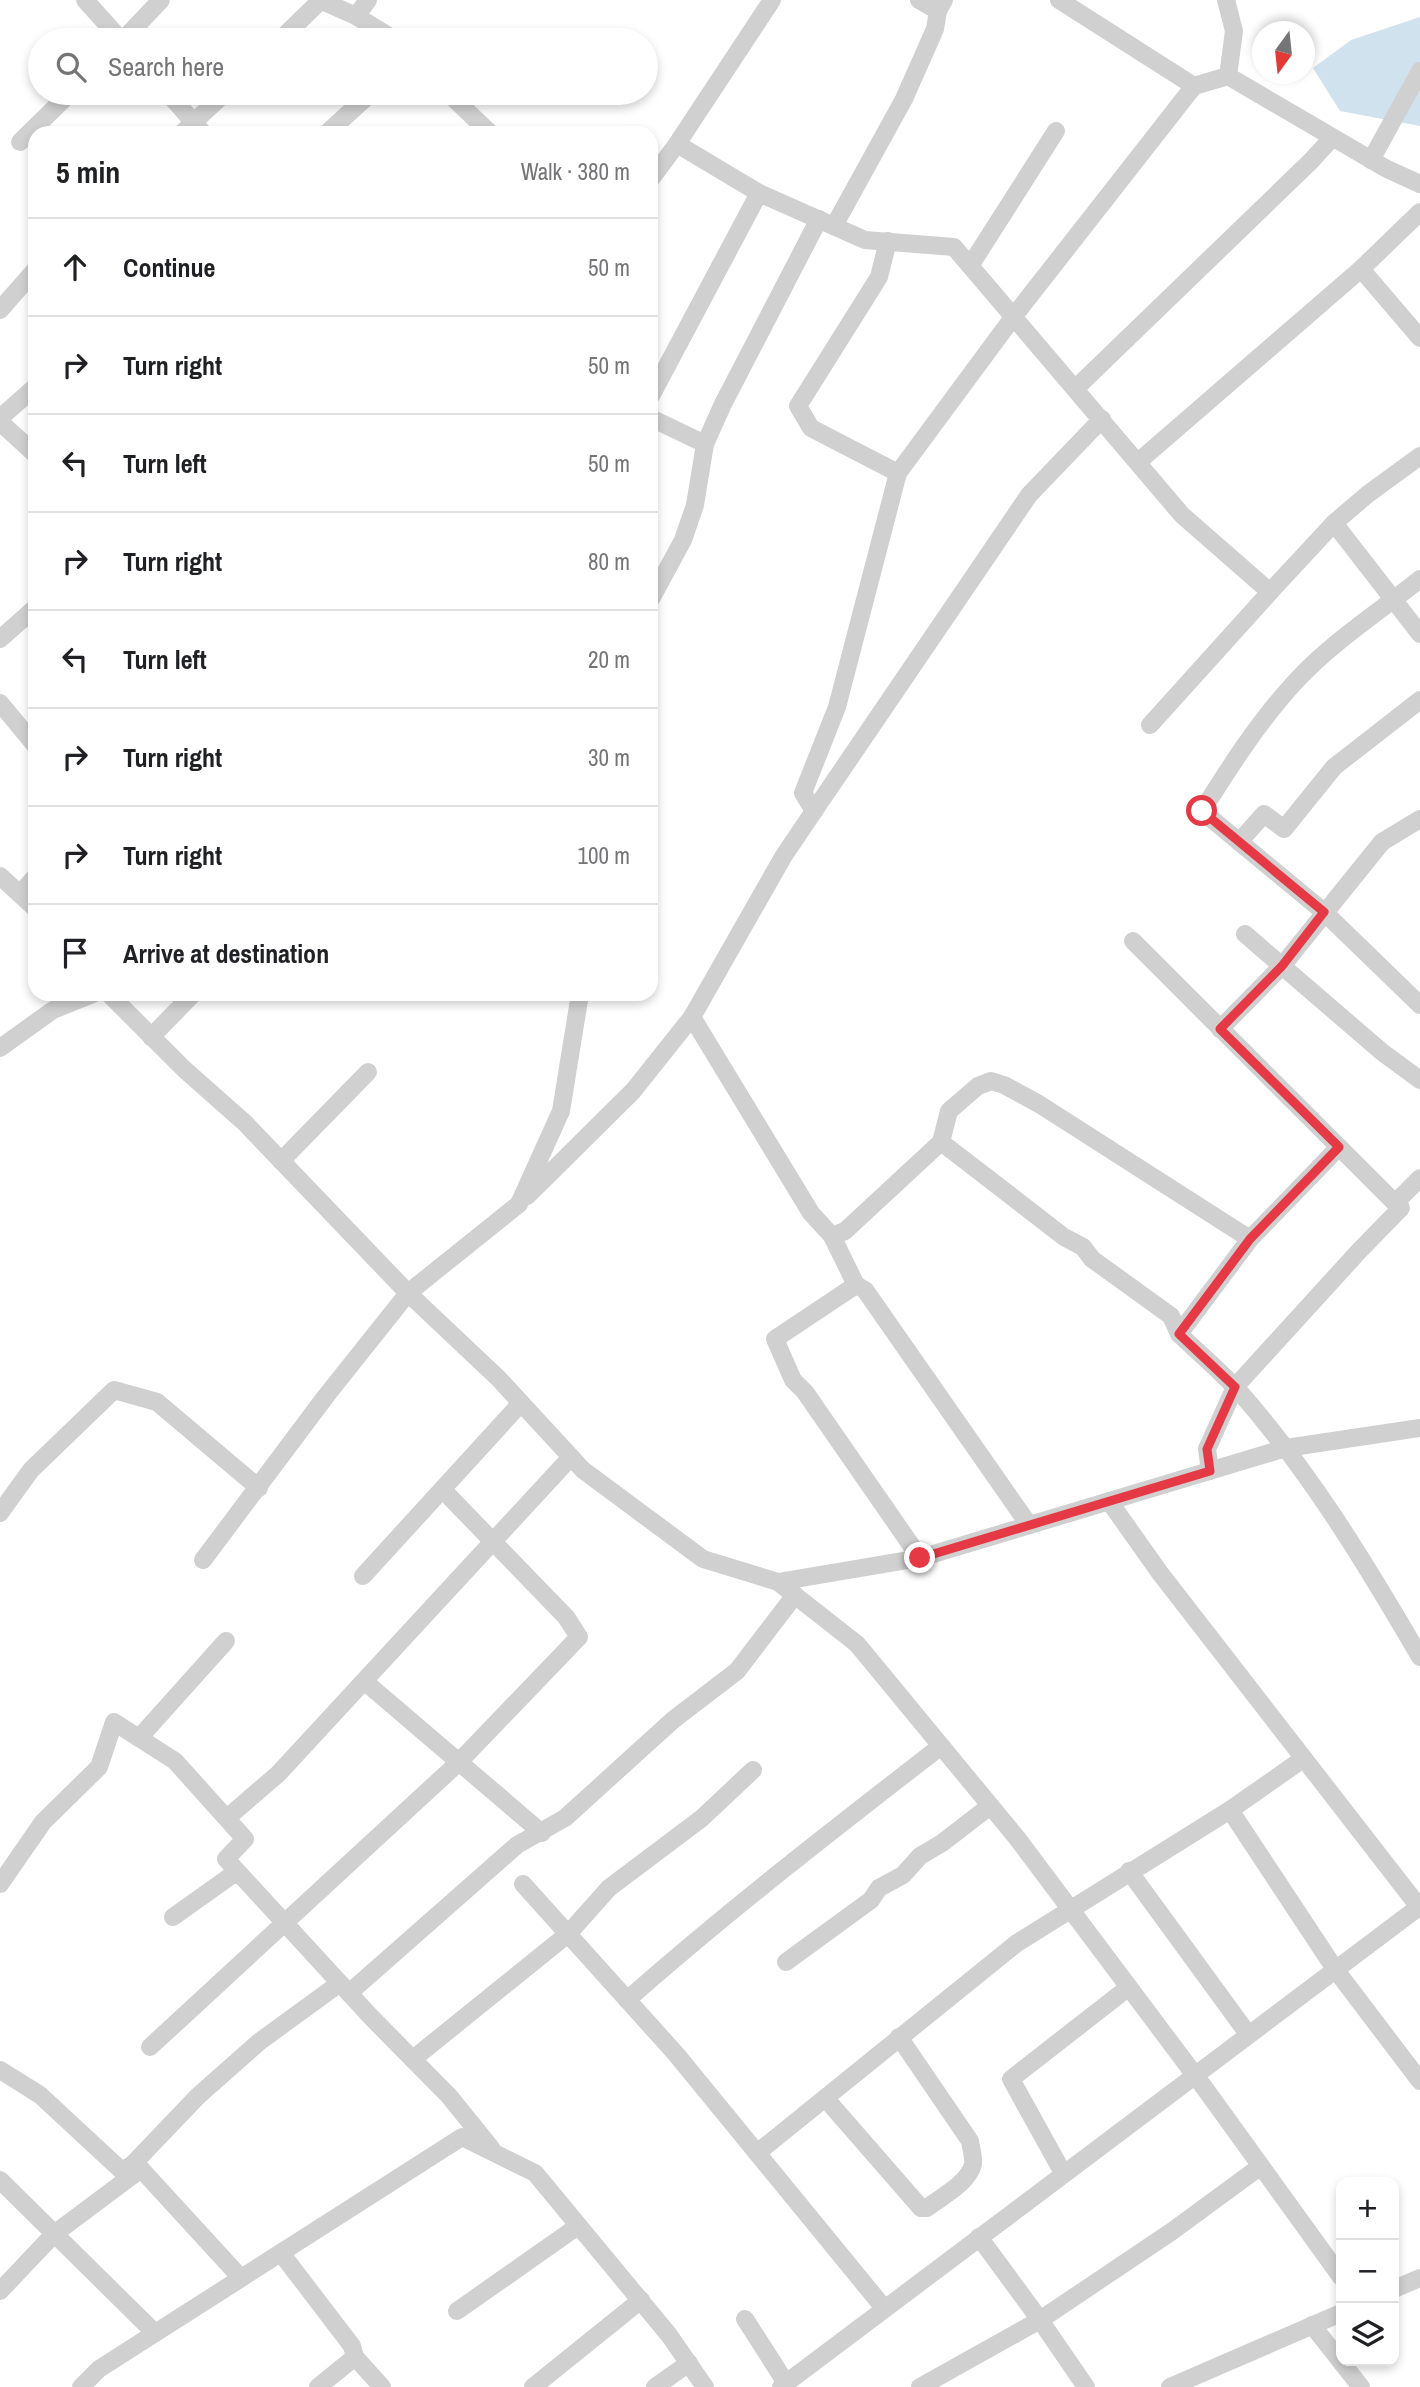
<!DOCTYPE html>
<meta charset="utf-8">
<style>
body{margin:0;font-family:"Archivo Narrow",sans-serif;background:#f2f2f2;color:#202124}
.controls{position:absolute;right:21px;bottom:21px;display:grid;overflow:hidden;border-radius:14px;box-shadow:0 4px 10px #0003}
.controls button{width:63px;height:63px;display:grid;place-items:center;padding:0;border:0;border-bottom:2px solid #e0e0e0;background:#fff;color:#202124;font:35px sans-serif}
.compass{position:absolute;left:1252px;top:21px;width:63px;height:63px;border-radius:50%;background:#fff;box-shadow:0 4px 10px #0003;rotate:195deg}
.stop{position:absolute;width:21px;height:21px;margin:-16px;border:5px solid #e63946;border-radius:50%;background:#fff}
.stop.end{background:#e63946;border-color:#fff;box-shadow:0 2px 7px #0008}
.list{margin:0;padding:0;list-style:none}
h2{display:flex;justify-content:space-between;align-items:center;height:91px;margin:0;padding:0 28px;font-size:30px}
h2 small{font-size:23px;font-weight:400;color:#757577}
.list li{display:grid;grid-template-columns:46px 1fr auto;gap:21px;align-items:center;box-sizing:border-box;height:98px;padding:0 28px;border-top:2px solid #e0e0e0}
.list b{display:block;font-size:26px;white-space:nowrap}
.list em{font-size:23px;font-style:normal;color:#757577}
.icon{flex:none;width:38px;height:38px;fill:none;stroke:currentColor;stroke-width:2;stroke-linecap:round;stroke-linejoin:round}
.map{position:relative;flex:none;width:1420px;height:2387px;overflow:hidden}
.search{position:absolute;background:#fff;box-shadow:0 4px 10px #0003;left:28px;top:28px;width:630px;height:77px;display:flex;align-items:center;gap:18px;box-sizing:border-box;padding:0 24px;border-radius:38px;color:#757577;font-size:26px}
.panel{position:absolute;background:#fff;box-shadow:0 4px 10px #0003;left:28px;top:126px;width:630px;height:875px;border-radius:21px}
.map>svg:first-child{display:block}
.water{fill:#cfe2ee}
.lines{fill:none;stroke-linecap:round;stroke-linejoin:round}
.street{stroke:#d0d0d0;stroke-width:18}
.route{stroke:#e63946;stroke-width:9}
</style>
<div class="map">
<svg width="1420" height="2387" viewBox="0 0 1420 2387">
<rect width="100%" height="100%" fill="#fff"/>
<polygon class="water" points="1420,17 1420,126 1340,111 1313,68 1351,40"/>
<g class="lines">
<g class="street">
<polyline points="85,0 121,40"/>
<polyline points="320,0 356,16 395,40"/>
<polyline points="919,0 938,11"/>
<polyline points="1059,0 1194,86 1228,76 1387,169 1420,184"/>
<polyline points="1226,0 1234,31 1228,76"/>
<polyline points="356,16 368,0"/>
<polyline points="123,40 161,0"/>
<polyline points="280,40 320,1"/>
<polyline points="168,93 203,133"/>
<polyline points="448,93 490,133"/>
<polyline points="182,133 225,93"/>
<polyline points="327,133 371,93"/>
<polyline points="20,142 70,93"/>
<polyline points="677,144 759,193 865,240 954,247 1182,515 1270,592 1150,725"/>
<polyline points="1371,160 1420,71"/>
<polyline points="651,179 677,144 772,0"/>
<polyline points="834,226 904,99 935,29 938,11 944,0"/>
<polyline points="888,241 879,277 798,406 811,428 898,473"/>
<polyline points="970,266 1056,131"/>
<polyline points="1361,269 1420,338"/>
<polyline points="0,310 35,270"/>
<polyline points="1076,388 1311,161 1332,138"/>
<polyline points="651,396 759,193"/>
<polyline points="0,418 35,387"/>
<polyline points="651,418 705,444"/>
<polyline points="1102,419 1029,495 814,811 803,793 837,707 898,473 1014,316 1194,86"/>
<polyline points="0,422 35,454"/>
<polyline points="1138,462 1361,269 1420,212"/>
<polyline points="1334,523 1420,634"/>
<path d="M1420,579C1379,612 1332,642 1296,681C1259,721 1231,765 1202,811L1324,912L1420,1005"/>
<polyline points="1270,592 1334,523 1368,494 1420,456"/>
<polyline points="651,599 683,540 695,505 705,444 723,404 819,219"/>
<polyline points="0,639 35,608"/>
<polyline points="0,703 35,745"/>
<polyline points="1239,842 1264,814 1284,829 1334,767 1420,700"/>
<polyline points="0,876 35,908"/>
<polyline points="20,894 35,877"/>
<polyline points="1245,934 1382,1052 1420,1080"/>
<polyline points="1133,941 1395,1203 1420,1178"/>
<polyline points="109,994 184,1069 245,1123 408,1293 498,1378 583,1470 703,1559 778,1582 920,1558 1286,1448 1420,1428"/>
<polyline points="692,1017 811,1213 832,1236 856,1285 865,1290 1029,1525"/>
<polyline points="1220,1029 1282,966 1382,842 1420,819"/>
<polyline points="151,1037 193,994"/>
<polyline points="0,1048 53,1010 93,994"/>
<polyline points="941,1142 1064,1237 1083,1247 1092,1259 1171,1316 1179,1334 1250,1239 1339,1147"/>
<polyline points="281,1161 368,1072"/>
<polyline points="527,1196 633,1091 692,1017 783,857 814,811"/>
<polyline points="832,1236 845,1231 941,1142 949,1111 978,1086 991,1081 1004,1085 1039,1104 1250,1239"/>
<polyline points="856,1285 775,1339 793,1380 805,1392 920,1558"/>
<path d="M1179,1334C1198,1352 1219,1370 1237,1389C1309,1470 1366,1564 1420,1657"/>
<polyline points="1210,1471 1207,1449 1235,1387 1359,1251 1401,1208"/>
<polyline points="1109,1501 1160,1573 1419,1907"/>
<polyline points="0,1513 31,1470 114,1390 157,1402 259,1488"/>
<polyline points="203,1560 326,1396 408,1293 519,1204 561,1111 580,994"/>
<polyline points="363,1576 521,1403"/>
<polyline points="778,1582 857,1644 1017,1838 1206,2090 1341,2277"/>
<polyline points="364,1681 542,1833"/>
<polyline points="139,1738 226,1641"/>
<polyline points="1230,1810 1335,1969 1420,2081"/>
<polyline points="227,1818 278,1774 571,1457"/>
<polyline points="1129,1871 1248,2034"/>
<polyline points="0,1884 43,1822 99,1767 114,1722 175,1761 245,1839 226,1859 371,2017 449,2096 491,2148"/>
<polyline points="523,1884 676,2054 884,2308"/>
<polyline points="173,1917 232,1875 240,1875"/>
<polyline points="786,1962 871,1900 879,1888 903,1875 920,1856 942,1843 990,1806"/>
<polyline points="349,1993 517,1845 565,1818 673,1720 737,1671 795,1595"/>
<path d="M627,2000C728,1911 834,1829 941,1746"/>
<polyline points="150,2047 458,1763 579,1637 566,1617 443,1490"/>
<polyline points="413,2059 568,1934 609,1888 702,1818 753,1770"/>
<polyline points="0,2070 40,2095 122,2171 133,2164"/>
<path d="M826,2099L921,2208H927C941,2197 969,2183 973,2164C974,2157 971,2149 970,2141L899,2037"/>
<polyline points="757,2153 1017,1943 1230,1810 1303,1759"/>
<polyline points="141,2169 133,2164 198,2096 259,2042 340,1983"/>
<polyline points="1063,2173 1011,2079 1129,1987"/>
<polyline points="0,2180 155,2333"/>
<polyline points="979,2237 1040,2320 1086,2387"/>
<polyline points="281,2253 352,2346 355,2357 382,2387"/>
<polyline points="1394,2289 1420,2278"/>
<polyline points="0,2291 54,2234 141,2169 241,2278"/>
<polyline points="457,2311 578,2226"/>
<polyline points="745,2319 786,2383"/>
<polyline points="1312,2325 1361,2387"/>
<polyline points="81,2387 99,2369 462,2137 535,2173 669,2335 705,2387"/>
<polyline points="318,2387 355,2357"/>
<polyline points="533,2387 641,2300"/>
<polyline points="655,2387 689,2363"/>
<polyline points="781,2387 1419,1907 1420,1908"/>
<polyline points="920,2387 1040,2320 1171,2232 1261,2166"/>
<polyline points="1170,2387 1341,2313"/>
</g>
</g>
<g class="lines">
<polyline class="route" points="920,1558 1210,1471 1207,1449 1235,1387 1179,1334 1250,1239 1339,1147 1220,1029 1282,966 1324,912 1202,811"/>
</g>
</svg>
<div class="controls">
<button>+</button>
<button>−</button>
<button><svg class="icon" aria-label="layers" viewBox="0 0 24 24"><path d="M12 4l9 5-9 5-9-5zM3 14l9 5 9-5"/></svg></button>
</div>
<svg class="compass" viewBox="-18 -18 36 36"><path d="M0-13l5 13h-10z" fill="#e53935"/><path d="M0 13l5-13h-10z" fill="#757577"/></svg>
<div class="stop" style="left:1202px;top:811px"></div>
<div class="stop end" style="left:920px;top:1558px"></div>
<div class="search"><svg class="icon" aria-label="search" viewBox="0 0 24 24"><circle cx="10" cy="10" r="6"/><path d="M15 15l6 6"/></svg>Search here</div>
<section class="panel">
<h2>5 min<small>Walk · 380 m</small></h2>
<ul class="list">
<li><svg class="icon" aria-label="ahead" viewBox="0 0 24 24"><path d="M12 20V5M6 11l6-6 6 6"/></svg><div><b>Continue</b></div><em>50 m</em></li>
<li><svg class="icon" aria-label="right" viewBox="0 0 24 24"><path d="M7 20v-9h11M14 6l5 5-5 5"/></svg><div><b>Turn right</b></div><em>50 m</em></li>
<li><svg class="icon" aria-label="left" viewBox="0 0 24 24"><path d="M17 20v-9H6M10 6l-5 5 5 5"/></svg><div><b>Turn left</b></div><em>50 m</em></li>
<li><svg class="icon" aria-label="right" viewBox="0 0 24 24"><path d="M7 20v-9h11M14 6l5 5-5 5"/></svg><div><b>Turn right</b></div><em>80 m</em></li>
<li><svg class="icon" aria-label="left" viewBox="0 0 24 24"><path d="M17 20v-9H6M10 6l-5 5 5 5"/></svg><div><b>Turn left</b></div><em>20 m</em></li>
<li><svg class="icon" aria-label="right" viewBox="0 0 24 24"><path d="M7 20v-9h11M14 6l5 5-5 5"/></svg><div><b>Turn right</b></div><em>30 m</em></li>
<li><svg class="icon" aria-label="right" viewBox="0 0 24 24"><path d="M7 20v-9h11M14 6l5 5-5 5"/></svg><div><b>Turn right</b></div><em>100 m</em></li>
<li><svg class="icon" aria-label="arrive" viewBox="0 0 24 24"><path d="M6 21V4h12l-3 4 3 4H6"/></svg><div><b>Arrive at destination</b></div></li>
</ul>
</section>
</div>
